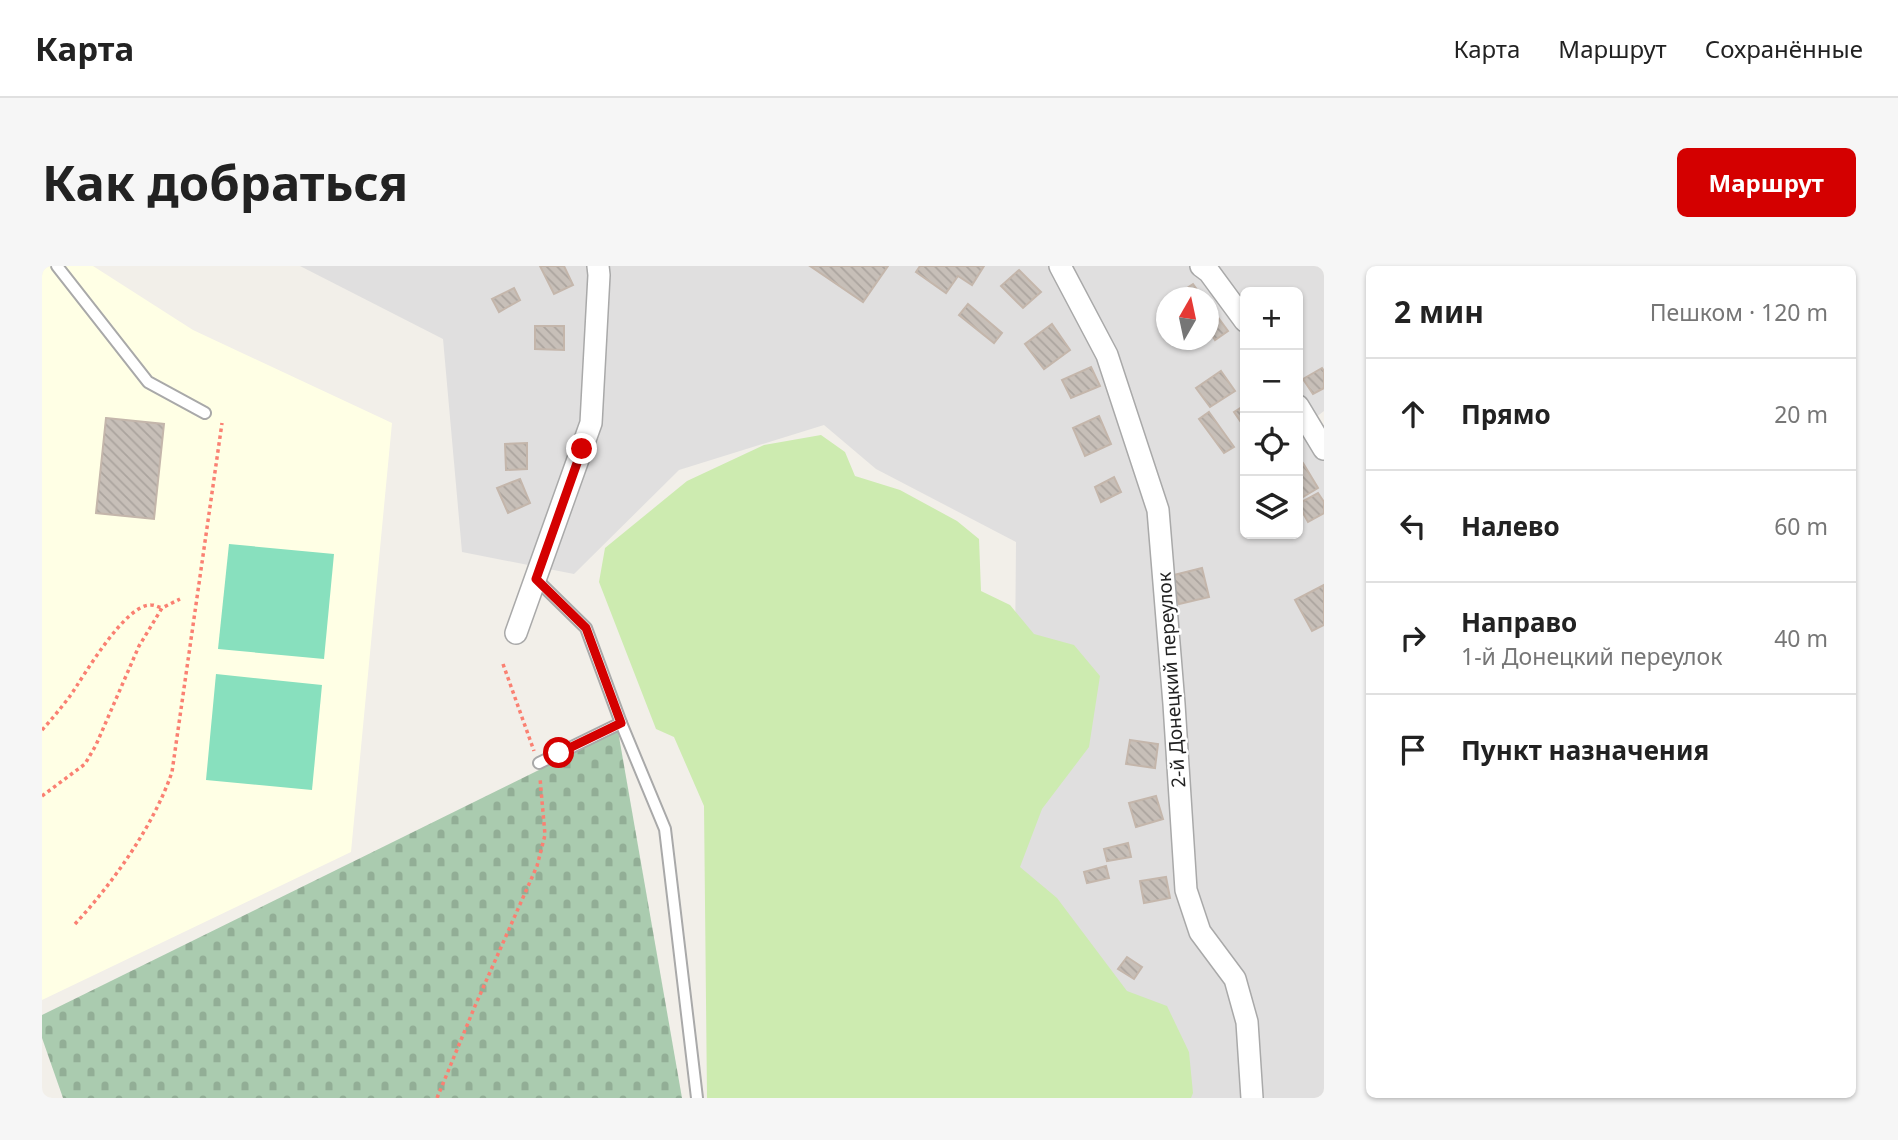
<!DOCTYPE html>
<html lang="ru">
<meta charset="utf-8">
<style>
body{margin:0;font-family:"Noto Sans",sans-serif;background:#f6f6f6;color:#222}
.controls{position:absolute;right:21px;top:21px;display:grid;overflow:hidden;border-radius:10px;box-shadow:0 2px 5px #0004}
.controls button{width:63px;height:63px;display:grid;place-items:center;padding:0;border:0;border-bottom:2px solid #e0e0e0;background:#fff;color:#222;font:35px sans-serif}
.compass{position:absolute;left:1114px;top:21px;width:63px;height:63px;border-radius:50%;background:#fff;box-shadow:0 2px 5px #0004;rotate:9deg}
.stop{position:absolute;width:21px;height:21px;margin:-16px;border:5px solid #d40000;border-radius:50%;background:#fff}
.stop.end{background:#d40000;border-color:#fff;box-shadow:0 2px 7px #0008}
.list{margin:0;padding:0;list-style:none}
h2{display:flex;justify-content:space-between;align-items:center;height:91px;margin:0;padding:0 28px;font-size:30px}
h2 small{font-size:23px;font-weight:400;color:#767676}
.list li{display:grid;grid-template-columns:46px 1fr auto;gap:21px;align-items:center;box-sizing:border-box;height:112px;padding:0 28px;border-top:2px solid #e0e0e0}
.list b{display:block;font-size:26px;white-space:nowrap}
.list p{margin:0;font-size:23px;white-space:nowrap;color:#767676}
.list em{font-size:23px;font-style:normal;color:#767676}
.icon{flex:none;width:38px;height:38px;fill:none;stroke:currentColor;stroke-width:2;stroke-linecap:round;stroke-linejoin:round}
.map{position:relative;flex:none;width:1282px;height:832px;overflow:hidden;border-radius:10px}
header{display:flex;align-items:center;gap:42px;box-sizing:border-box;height:98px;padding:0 35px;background:#fff;border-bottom:2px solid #e0e0e0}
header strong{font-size:33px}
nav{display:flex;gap:38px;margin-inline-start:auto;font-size:24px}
.intro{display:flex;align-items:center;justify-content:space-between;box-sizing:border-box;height:168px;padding:0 42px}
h1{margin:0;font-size:49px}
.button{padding:18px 32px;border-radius:10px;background:#d40000;color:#fff;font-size:24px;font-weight:700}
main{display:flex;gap:42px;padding:0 42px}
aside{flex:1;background:#fff;border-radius:10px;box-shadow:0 2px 5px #0004}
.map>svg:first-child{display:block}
.residential{fill:#e0dfdf;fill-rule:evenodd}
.education{fill:#ffffe5}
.grass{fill:#cdebb0}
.cemetery{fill:url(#cemetery-stones)}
.pitch{fill:#88e0be}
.building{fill:url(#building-back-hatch);stroke:#c4b6ab;stroke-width:2}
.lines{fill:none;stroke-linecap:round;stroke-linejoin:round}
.lane-casing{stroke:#a9a9a9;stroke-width:14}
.street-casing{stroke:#a9a9a9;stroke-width:24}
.path{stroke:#fa8072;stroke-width:3.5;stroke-dasharray:3.5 3.5;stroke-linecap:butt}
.lane{stroke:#fff;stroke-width:10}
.street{stroke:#fff;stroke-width:21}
.route{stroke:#d40000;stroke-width:9}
.labels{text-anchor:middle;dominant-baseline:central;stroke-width:5;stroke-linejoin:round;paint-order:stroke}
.street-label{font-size:19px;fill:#222;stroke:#fff}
</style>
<header>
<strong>Карта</strong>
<nav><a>Карта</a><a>Маршрут</a><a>Сохранённые</a></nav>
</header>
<div class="intro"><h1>Как добраться</h1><a class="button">Маршрут</a></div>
<main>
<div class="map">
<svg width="1282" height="832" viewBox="0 0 1282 832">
<defs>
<pattern id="cemetery-stones" width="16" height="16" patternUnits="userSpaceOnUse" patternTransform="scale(1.75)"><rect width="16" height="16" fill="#aacbaf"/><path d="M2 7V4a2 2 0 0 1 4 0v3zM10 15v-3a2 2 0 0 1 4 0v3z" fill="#92ae96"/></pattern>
<pattern id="building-back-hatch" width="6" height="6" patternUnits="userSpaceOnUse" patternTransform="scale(1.75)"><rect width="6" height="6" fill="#c7bfb8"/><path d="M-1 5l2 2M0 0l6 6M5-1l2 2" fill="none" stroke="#aba49e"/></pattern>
</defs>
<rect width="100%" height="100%" fill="#f2efe9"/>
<path class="residential" d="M258,0H1282V145L1269,155L1282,176V832H1097L971,612L974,276L834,203L782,159L637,204L532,308L420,286L401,73ZM1203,26H1256V268H1203ZM1125,32H1167V74H1125Z"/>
<polygon class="education" points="0,0 51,0 151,64 350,157 309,586 0,734"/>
<polygon class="grass" points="779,169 803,186 813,210 858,224 915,255 937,273 939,325 968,339 992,368 1032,379 1058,410 1047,481 1000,543 978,601 1015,632 1085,725 1125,740 1147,786 1151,827 1149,832 665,832 662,540 632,471 614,463 557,316 563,282 645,215 722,179"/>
<polygon class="cemetery" points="576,465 640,832 21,832 0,772 0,749"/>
<g class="pitch">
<polygon points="187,278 292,288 282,393 176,383"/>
<polygon points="174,408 280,419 270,524 164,514"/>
</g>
<g class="building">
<polygon points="498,0 522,0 531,19 512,28"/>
<polygon points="768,0 846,0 821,36"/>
<polygon points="878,0 942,0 930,19 916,10 904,27 874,6"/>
<polygon points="977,4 999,26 981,42 959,20"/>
<polygon points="1151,18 1161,32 1143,32 1139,26"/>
<polygon points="472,22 478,34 457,46 450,33"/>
<polygon points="926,38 960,67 952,77 917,49"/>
<polygon points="1167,39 1186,65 1173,74 1167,64"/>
<polygon points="1010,58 1028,84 1002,103 983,78"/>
<polygon points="493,60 522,60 522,84 493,83"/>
<polygon points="1049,101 1058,120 1029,132 1020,114"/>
<polygon points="1280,102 1282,105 1282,122 1271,128 1261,113"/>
<polygon points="1179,105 1193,125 1168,141 1154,122"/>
<polygon points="1203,139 1203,162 1192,146"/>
<polygon points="1167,146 1192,181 1182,187 1157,153"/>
<polygon points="1057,150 1069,178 1043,190 1031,162"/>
<polygon points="64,152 122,158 112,253 54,247"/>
<polygon points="485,177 485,203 464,204 463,178"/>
<polygon points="1261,197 1276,222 1256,234 1256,200"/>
<polygon points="1072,211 1079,226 1059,236 1053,221"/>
<polygon points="478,213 488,237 466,247 455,222"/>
<polygon points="1276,227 1282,236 1282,247 1266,256 1256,238"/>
<polygon points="1160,302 1167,331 1137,338 1128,310"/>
<polygon points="1282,319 1282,359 1270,365 1253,334"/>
<polygon points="1088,474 1116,478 1113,502 1084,498"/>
<polygon points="1114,530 1121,553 1094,561 1087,537"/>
<polygon points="1086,577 1089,591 1065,595 1062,583"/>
<polygon points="1064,600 1067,612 1045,617 1042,606"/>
<polygon points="1124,611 1128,632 1102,637 1098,615"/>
<polygon points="1085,691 1100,701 1092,713 1076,703"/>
</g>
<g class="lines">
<g class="lane-casing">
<g id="lane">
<polyline points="15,0 106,116 163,147"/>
<polyline points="494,313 544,362 579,457 623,563 655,832"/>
<polyline points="497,497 579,457"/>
</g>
</g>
<g class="street-casing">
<g id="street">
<polyline points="1018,0 1065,89 1116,244 1132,438 1144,624 1158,666 1193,713 1205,756 1210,832"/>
<polyline points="1159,0 1167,6 1203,55"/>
<polyline points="1256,140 1282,183"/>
<polyline points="474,367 549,157 557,9 556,0"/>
</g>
</g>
<g class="path">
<polyline points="461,398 492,485"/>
<path d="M0,464C10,453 19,442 28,430C42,410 83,338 109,339C113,339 116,341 120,342"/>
<polyline points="0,530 43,498 54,479 97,380 120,342 138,333"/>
<path d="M33,658C71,617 112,559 130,506L180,157"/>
<polyline points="395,832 433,740 495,600 503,569 498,512"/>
</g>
<use href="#lane" class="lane"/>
<use href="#street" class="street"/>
</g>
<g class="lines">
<polyline class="route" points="517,487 579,457 544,362 494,313 540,183"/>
</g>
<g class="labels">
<g class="street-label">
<text transform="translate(1129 414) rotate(-94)">2-й Донецкий переулок</text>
</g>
</g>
</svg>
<div class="controls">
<button>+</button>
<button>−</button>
<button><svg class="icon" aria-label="locate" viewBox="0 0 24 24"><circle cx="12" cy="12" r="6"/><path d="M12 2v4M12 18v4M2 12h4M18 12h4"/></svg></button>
<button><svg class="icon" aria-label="layers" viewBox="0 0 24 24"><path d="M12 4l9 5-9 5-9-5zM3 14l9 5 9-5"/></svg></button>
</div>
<svg class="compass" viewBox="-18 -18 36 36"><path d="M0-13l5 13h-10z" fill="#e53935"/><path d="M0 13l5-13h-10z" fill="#767676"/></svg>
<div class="stop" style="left:517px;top:487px"></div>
<div class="stop end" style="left:540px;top:183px"></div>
</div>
<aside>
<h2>2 мин<small>Пешком · 120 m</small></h2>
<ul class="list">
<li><svg class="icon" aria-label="ahead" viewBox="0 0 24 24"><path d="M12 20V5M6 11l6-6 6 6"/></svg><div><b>Прямо</b></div><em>20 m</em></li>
<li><svg class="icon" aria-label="left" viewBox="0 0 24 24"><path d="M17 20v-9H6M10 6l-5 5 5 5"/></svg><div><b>Налево</b></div><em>60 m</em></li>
<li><svg class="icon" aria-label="right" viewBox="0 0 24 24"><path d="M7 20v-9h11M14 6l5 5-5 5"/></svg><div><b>Направо</b><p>1-й Донецкий переулок</p></div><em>40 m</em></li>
<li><svg class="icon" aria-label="arrive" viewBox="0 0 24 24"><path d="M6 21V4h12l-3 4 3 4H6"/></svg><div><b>Пункт назначения</b></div></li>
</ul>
</aside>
</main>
